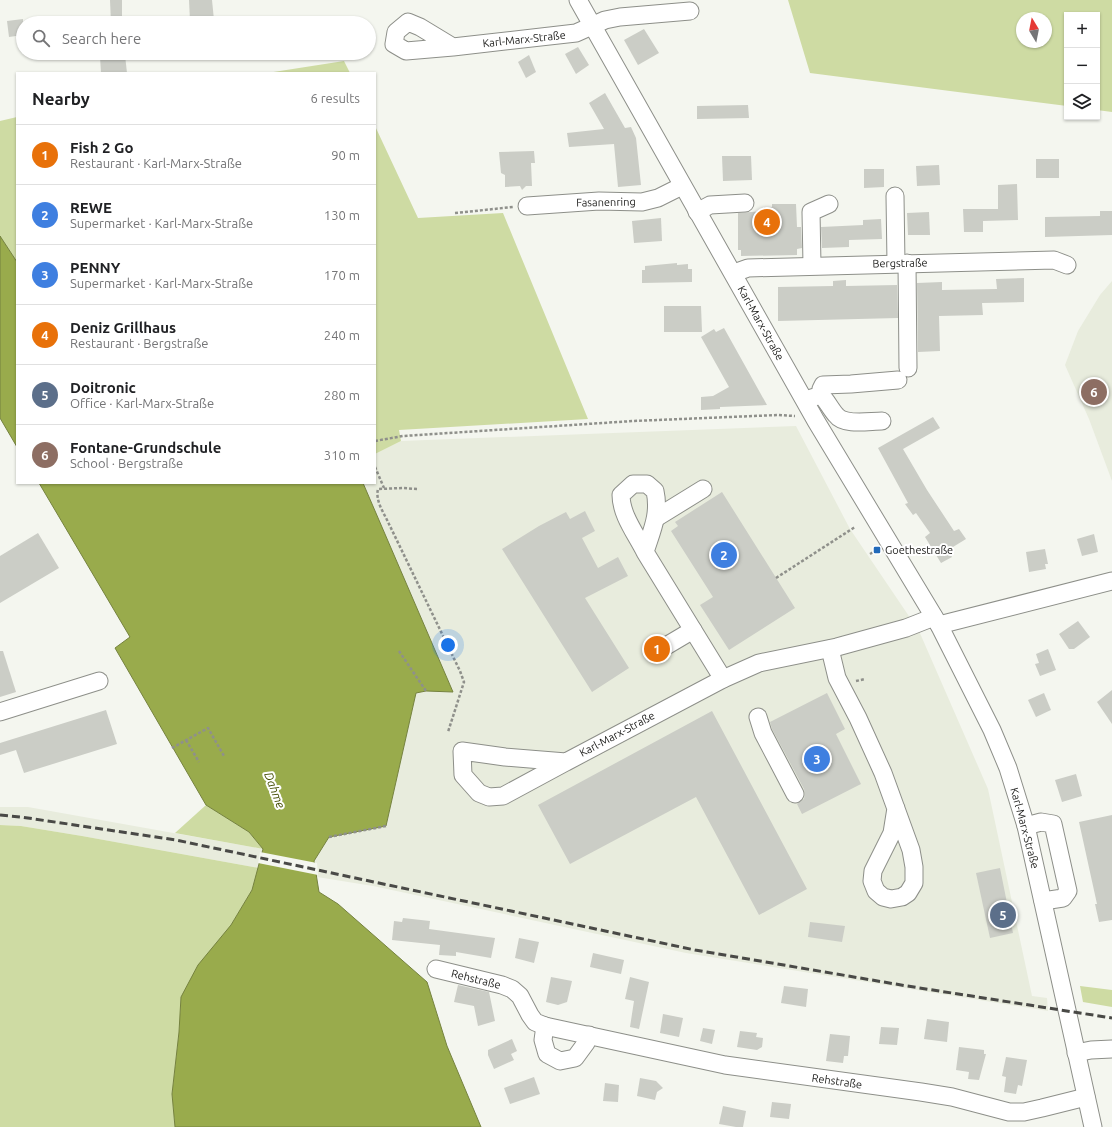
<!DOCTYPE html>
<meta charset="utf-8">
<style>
body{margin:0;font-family:Ubuntu,sans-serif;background:#f6f6f6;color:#202124}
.controls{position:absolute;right:12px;top:12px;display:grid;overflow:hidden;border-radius:0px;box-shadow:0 1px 3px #0004}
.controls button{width:36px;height:36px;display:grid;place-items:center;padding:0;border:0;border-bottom:1px solid #e0e0e0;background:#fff;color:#202124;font:20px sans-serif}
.compass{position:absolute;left:1016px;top:12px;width:36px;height:36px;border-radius:50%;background:#fff;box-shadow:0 1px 3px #0004;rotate:350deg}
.you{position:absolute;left:448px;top:645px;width:14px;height:14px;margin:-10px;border:3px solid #fff;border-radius:50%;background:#1a73e8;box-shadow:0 0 0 6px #1a73e833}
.badge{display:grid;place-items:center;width:26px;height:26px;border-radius:50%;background:#111827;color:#fff;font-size:13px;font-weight:700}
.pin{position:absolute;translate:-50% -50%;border:2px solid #fff;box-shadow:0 1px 4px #0006}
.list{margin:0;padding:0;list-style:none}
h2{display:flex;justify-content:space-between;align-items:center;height:52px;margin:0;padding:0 16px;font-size:17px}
h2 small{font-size:13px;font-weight:400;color:#757577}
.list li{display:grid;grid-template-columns:26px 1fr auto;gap:12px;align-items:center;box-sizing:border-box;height:60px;padding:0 16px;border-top:1px solid #e0e0e0}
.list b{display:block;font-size:15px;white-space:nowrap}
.list p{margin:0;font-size:13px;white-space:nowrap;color:#757577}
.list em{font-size:13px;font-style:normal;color:#757577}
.icon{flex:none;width:22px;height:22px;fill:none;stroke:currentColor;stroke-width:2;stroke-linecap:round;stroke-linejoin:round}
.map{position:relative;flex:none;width:1112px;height:1127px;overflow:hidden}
.search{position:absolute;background:#fff;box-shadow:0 1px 3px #0004;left:16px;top:16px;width:360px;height:44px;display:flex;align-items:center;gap:10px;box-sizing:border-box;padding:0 14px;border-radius:22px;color:#757577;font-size:15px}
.panel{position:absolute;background:#fff;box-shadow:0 1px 3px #0004;left:16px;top:72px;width:360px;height:412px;border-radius:0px}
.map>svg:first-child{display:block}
.built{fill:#e8ecdd}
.green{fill:#cedba3;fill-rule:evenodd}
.water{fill:#99ab4c;stroke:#75823f}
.pier{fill:#f4f6ef}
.building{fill:#cbcdc6}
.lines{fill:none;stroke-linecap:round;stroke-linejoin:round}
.minor-casing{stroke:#8d8f89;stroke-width:19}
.path{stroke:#8f908b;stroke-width:2.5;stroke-dasharray:3 2;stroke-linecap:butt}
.minor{stroke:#fff;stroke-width:17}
.rail{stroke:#494946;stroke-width:3;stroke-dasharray:8 4;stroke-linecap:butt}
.poi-dot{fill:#226aba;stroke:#fff;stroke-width:1.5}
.labels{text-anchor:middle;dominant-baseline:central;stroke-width:4;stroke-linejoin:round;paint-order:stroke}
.street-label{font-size:11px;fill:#222220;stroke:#fff}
.poi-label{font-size:11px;fill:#222220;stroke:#fff;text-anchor:start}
.water-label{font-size:12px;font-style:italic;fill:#454f05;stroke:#fff}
</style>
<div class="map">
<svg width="1112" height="1127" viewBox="0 0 1112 1127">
<rect width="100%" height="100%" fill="#f4f6ef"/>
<g class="built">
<polygon points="1112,281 1112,481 1089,419 1065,365 1078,331 1100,295"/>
<polygon points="796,426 850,529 919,631 988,789 1032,996 1047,998 1048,1011 686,953 373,886 317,877 260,865 259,868 82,836 21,826 0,825 0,807 28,807 263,849 314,861 329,837 386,826 416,693 426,691 453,692 363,483 375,483 375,454 401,441"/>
</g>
<g class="green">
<path d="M788,0H1112V112L1097,110V15H1067V106L810,73ZM1022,18H1046V42H1022Z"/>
<polygon points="344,61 350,73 267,73"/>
<polygon points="17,117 17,262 0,236 0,121"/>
<polygon points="375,126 418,218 503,213 588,419 399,430 401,441 375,454"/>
<polygon points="206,805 249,832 263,849 175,833"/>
<polygon points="0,825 21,826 82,836 259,868 252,890 231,925 181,997 179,1032 172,1094 175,1127 0,1127"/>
<polygon points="1080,986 1112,990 1112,1007 1083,1002"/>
</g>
<g class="water">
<polygon points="0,236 17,262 17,447 0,418"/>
<polygon points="39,483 363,483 453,692 426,691 416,693 386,826 329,837 314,861 319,892 338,904 427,982 447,1046 481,1127 175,1127 172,1094 179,1032 181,997 198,965 231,925 252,890 263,849 249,832 206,805 115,648 130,637"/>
</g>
<polygon class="pier" points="260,852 317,863 318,875 258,863"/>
<g class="building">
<polygon points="110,0 122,0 122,23 111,23"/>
<polygon points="189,0 212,0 214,20 190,21"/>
<polygon points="23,19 23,35 9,37 7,21"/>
<polygon points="644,29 659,53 638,65 624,40"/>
<polygon points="578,47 589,65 576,74 565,54"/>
<polygon points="125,55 127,73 101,73 100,57"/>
<polygon points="529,55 536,72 526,78 518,62"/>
<polygon points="605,93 625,128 631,127 636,138 641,185 618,187 614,144 569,147 567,133 604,129 589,103"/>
<polygon points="748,105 749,118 697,119 697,106"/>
<polygon points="534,151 535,163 531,163 532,186 526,186 522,190 520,186 505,187 505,175 501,173 499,152"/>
<polygon points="722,156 751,156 752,180 723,181"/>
<rect x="1036" y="159" width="23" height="19"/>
<polygon points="939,165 940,185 917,186 916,166"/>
<polygon points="864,169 884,169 884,187 864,188"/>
<polygon points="1017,184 1018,220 983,221 983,232 964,232 963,209 998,209 998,185"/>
<polygon points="772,204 796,204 797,227 801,227 802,248 797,249 797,255 741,256 741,250 738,250 738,213 764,211 764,207 772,207"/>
<polygon points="1100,211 1112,211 1112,235 1045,237 1045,217 1100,216"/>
<polygon points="929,212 930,235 908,235 907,213"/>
<polygon points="661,218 662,241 634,243 632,221"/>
<polygon points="881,219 882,239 849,240 849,247 822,248 821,227 863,225 863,220"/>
<polygon points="677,263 677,265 688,264 688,269 692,269 692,282 642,283 642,270 645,270 645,266"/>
<polygon points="1024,278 1024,302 982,303 983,315 939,316 940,351 918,352 917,283 942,282 942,290 997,289 996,279"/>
<polygon points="846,280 846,286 897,285 898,318 778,321 778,287 833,286 833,281"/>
<polygon points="664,306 701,306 702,332 664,332"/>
<polygon points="724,328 753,380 767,405 720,407 720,409 701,410 701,397 713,396 729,387 701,337 714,329 716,332"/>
<polygon points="933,417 940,428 903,449 927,490 954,531 959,529 966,539 948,550 952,557 941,563 925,537 930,533 916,513 913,515 905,504 908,503 878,448"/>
<polygon points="722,492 795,608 729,650 700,605 713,597 671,531 678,526 675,522"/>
<polygon points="585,511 595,531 582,538 598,568 618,557 628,576 585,598 629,668 592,692 502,549 539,526 566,512 570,519"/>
<polygon points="38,533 59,568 0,603 0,556"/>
<polygon points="1094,534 1098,552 1082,556 1077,539"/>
<polygon points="1045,549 1048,564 1045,564 1046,569 1029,572 1026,552"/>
<polygon points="1078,621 1090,637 1074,649 1069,649 1059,634"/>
<polygon points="1048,649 1056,670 1040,676 1035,664 1039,663 1036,654"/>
<polygon points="0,651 3,651 16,692 0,697"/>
<polygon points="1112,690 1112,724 1097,702"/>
<polygon points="827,693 845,729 836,734 861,784 802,814 797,804 804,799 805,794 804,789 772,729 770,722"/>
<polygon points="1044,693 1051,710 1036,717 1028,700"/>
<polygon points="106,710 117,744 24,773 16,750 0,755 0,743"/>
<polygon points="712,711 807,889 759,915 696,797 570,864 538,805"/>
<polygon points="1076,774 1082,796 1062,802 1055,780"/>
<polygon points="1112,815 1112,920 1099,922 1095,904 1097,904 1079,822"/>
<polygon points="1000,868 1013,933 990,938 976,873"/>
<polygon points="403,918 430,921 429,929 495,938 491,958 456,952 456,956 439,955 440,945 392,940 394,921 402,922"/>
<polygon points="810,922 845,926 842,942 808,937"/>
<polygon points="519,938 539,942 534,963 515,958"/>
<polygon points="593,953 624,960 621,974 590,967"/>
<polygon points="551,977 572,981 567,1002 558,1005 546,1002"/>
<polygon points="630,977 649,982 639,1029 630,1027 634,1001 625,999"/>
<polygon points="458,985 489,992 495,1021 478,1026 474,1006 454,1002"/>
<polygon points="784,986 808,989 806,1007 781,1003"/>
<polygon points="663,1014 683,1018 679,1037 660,1033"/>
<polygon points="927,1019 949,1022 947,1042 924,1039"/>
<polygon points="881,1027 899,1028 897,1045 879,1044"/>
<polygon points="703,1028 715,1030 712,1044 700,1041"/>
<polygon points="740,1031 757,1033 756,1037 763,1038 762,1047 757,1050 737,1047"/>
<polygon points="830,1034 850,1036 848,1056 844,1056 843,1063 826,1061"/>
<polygon points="512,1039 517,1051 511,1054 514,1060 494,1069 488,1055 488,1050"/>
<polygon points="959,1047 984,1050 984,1054 986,1054 979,1080 968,1079 969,1072 956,1070"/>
<polygon points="1006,1057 1027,1060 1022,1086 1018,1085 1016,1094 1004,1092 1006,1077 1002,1076"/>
<polygon points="534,1077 540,1094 510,1104 504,1088"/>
<polygon points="640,1078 656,1081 663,1088 657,1092 655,1100 637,1096"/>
<polygon points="605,1083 619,1085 618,1102 603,1101"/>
<polygon points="772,1102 791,1104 789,1119 770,1117"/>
<polygon points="723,1106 746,1111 743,1127 736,1127 719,1124"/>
</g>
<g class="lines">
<g class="minor-casing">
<g id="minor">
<polyline points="578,0 816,421 939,625 992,730 1008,768 1026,826 1093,1127"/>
<polyline points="453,47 420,27 408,22 396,32 394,44 406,51 453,47 576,33 605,20 620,17 690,11"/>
<polyline points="895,196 896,263"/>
<polyline points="527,206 599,201 642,202 658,198 682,186"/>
<polyline points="697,212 710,205 745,203"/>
<polyline points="907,263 908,368"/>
<polyline points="812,265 811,212 829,204"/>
<polyline points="734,273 748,268 1054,260 1067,265"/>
<polyline points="821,395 821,389 823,385 851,384 898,380"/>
<path d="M805,400L821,395C827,401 830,408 836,415C844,426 869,421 882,421"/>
<polyline points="656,518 703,489"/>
<path d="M645,552C636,534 621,515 621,495L633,484H647L655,491C660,514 652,530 645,552L723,679"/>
<polyline points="939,625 1112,581"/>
<polyline points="666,646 693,630"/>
<polyline points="830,649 837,678 858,718 883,773 911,850 914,867 914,883 908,893 902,897 891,899 883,897 876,891 872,881 873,871 892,833 896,808"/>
<polyline points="0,712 99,681"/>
<polyline points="758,717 763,733 795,794"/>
<polyline points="566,762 503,796 489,797 479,793 463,775 462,751 505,757 566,762 723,679 759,663 837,647 906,628 934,617"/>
<polyline points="1026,826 1041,822 1053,824 1068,891 1063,898 1043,901"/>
<polyline points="436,969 502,985 512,989 520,996 530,1015 535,1022 545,1026 725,1065 921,1092 952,1097 1009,1112 1024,1112 1042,1108 1086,1097"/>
<polyline points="545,1026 543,1040 547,1054 560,1061 575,1058 586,1043 589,1035"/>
<polyline points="1076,1053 1091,1050 1112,1049"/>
</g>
</g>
<g class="path">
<polyline points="455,213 513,207"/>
<polyline points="375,441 403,436 633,421 778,415 795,416"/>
<polyline points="375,467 384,488"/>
<path d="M417,489L403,488L378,489C375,501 384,513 389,524L460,671L464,682L448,732"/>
<polyline points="870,554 877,550"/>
<polyline points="776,578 855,527"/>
<polyline points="399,651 426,691"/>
<polyline points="856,681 865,679"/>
<polyline points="186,740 199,762"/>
<polyline points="172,748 208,728 224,756"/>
<polyline points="329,837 386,826"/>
</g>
<use href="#minor" class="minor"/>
<polyline class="rail" points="0,815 21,817 176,840 695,950 907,986 1112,1018"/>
</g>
<rect class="poi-dot" x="873" y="546" width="8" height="8" rx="2"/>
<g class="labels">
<g class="street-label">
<text transform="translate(524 39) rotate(-6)">Karl-Marx-Straße</text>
<text transform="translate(606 202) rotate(-1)">Fasanenring</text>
<text transform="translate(900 263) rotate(-1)">Bergstraße</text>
<text transform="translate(761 323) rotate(61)">Karl-Marx-Straße</text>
<text transform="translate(617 734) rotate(-28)">Karl-Marx-Straße</text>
<text transform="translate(1025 828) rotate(75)">Karl-Marx-Straße</text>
<text transform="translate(476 979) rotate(14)">Rehstraße</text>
<text transform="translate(837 1081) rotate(8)">Rehstraße</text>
</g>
<g class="poi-label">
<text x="885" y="550">Goethestraße</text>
</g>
<g class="water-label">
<text transform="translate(275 790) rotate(69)">Dahme</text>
</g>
</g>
</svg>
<div class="controls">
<button>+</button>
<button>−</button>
<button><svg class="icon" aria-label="layers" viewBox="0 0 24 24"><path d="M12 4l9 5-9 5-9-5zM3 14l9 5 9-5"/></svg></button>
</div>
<svg class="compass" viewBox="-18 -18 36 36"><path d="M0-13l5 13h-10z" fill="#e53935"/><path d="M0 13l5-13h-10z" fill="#757577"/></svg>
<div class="you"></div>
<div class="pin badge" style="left:657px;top:649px;background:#e8710a">1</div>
<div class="pin badge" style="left:724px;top:555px;background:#3f7fe0">2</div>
<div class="pin badge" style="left:817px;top:759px;background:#3f7fe0">3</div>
<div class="pin badge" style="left:767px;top:222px;background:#e8710a">4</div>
<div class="pin badge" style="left:1003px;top:915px;background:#5c6f8a">5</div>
<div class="pin badge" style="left:1094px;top:392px;background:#8d6e63">6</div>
<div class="search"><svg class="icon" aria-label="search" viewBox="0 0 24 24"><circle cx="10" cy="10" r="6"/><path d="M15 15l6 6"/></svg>Search here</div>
<section class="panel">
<h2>Nearby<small>6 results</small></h2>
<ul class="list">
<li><span class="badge" style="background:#e8710a">1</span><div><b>Fish 2 Go</b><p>Restaurant · Karl-Marx-Straße</p></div><em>90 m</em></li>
<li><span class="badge" style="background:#3f7fe0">2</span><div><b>REWE</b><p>Supermarket · Karl-Marx-Straße</p></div><em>130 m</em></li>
<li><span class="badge" style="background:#3f7fe0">3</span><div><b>PENNY</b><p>Supermarket · Karl-Marx-Straße</p></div><em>170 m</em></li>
<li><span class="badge" style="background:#e8710a">4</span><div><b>Deniz Grillhaus</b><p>Restaurant · Bergstraße</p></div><em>240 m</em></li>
<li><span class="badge" style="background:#5c6f8a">5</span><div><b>Doitronic</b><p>Office · Karl-Marx-Straße</p></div><em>280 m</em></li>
<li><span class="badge" style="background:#8d6e63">6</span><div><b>Fontane-Grundschule</b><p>School · Bergstraße</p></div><em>310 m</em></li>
</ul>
</section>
</div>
